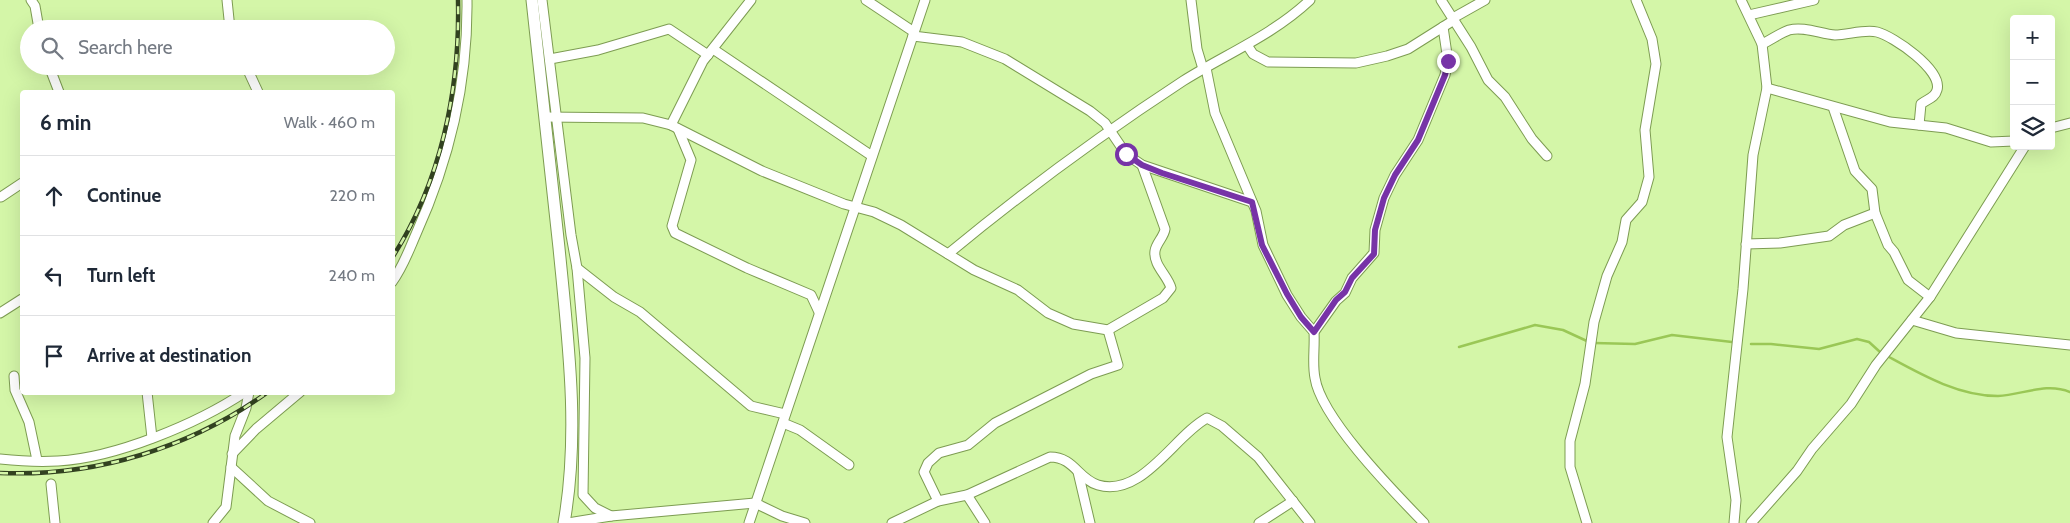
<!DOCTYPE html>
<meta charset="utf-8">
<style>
body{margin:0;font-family:Cabin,sans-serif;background:#f2f2f3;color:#1f2937}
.controls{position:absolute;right:15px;top:15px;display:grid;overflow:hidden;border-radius:5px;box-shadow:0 5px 20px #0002}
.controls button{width:45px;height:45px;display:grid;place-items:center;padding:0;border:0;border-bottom:1px solid #e0e1e3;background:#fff;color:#1f2937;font:25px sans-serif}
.stop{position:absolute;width:15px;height:15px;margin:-11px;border:4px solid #7733a7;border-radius:50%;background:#fff}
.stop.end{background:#7733a7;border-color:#fff;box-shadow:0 1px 5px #0008}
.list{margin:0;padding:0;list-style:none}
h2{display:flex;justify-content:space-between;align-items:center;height:65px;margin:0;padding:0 20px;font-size:21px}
h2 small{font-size:16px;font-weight:400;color:#747a83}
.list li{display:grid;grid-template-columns:32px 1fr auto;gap:15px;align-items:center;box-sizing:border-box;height:80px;padding:0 20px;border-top:1px solid #e0e1e3}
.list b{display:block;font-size:19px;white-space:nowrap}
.list em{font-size:16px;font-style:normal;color:#747a83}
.icon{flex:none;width:28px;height:28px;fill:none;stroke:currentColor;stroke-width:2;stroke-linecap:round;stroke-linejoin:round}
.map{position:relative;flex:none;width:2070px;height:523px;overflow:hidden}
.search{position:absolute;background:#fff;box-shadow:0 5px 20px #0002;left:20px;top:20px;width:375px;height:55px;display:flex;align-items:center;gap:12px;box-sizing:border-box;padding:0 18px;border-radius:28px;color:#747a83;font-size:19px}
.panel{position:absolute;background:#fff;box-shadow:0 5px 20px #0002;left:20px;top:90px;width:375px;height:305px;border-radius:5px}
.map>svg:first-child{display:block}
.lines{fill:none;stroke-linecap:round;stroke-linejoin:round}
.stream{stroke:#9ac756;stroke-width:2.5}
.minor-casing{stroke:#7d9c52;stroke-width:11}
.major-casing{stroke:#7d9c52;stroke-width:13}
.minor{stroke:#fff;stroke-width:9}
.major{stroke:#fff;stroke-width:11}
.rail-casing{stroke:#324220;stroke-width:4.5}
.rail{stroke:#d4f6a8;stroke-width:2.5;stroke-dasharray:8;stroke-linecap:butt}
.route{stroke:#7733a7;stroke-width:6}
</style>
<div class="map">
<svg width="2070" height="523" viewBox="0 0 2070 523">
<rect width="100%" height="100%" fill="#d4f6a8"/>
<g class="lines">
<g class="stream">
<polyline points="1594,343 1635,344 1672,335 1732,342"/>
<polyline points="1751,344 1771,344 1819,349 1857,339 1869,342 1880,352"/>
<polyline points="1459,347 1535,325 1563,330 1589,342"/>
<path d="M1889,357C1922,375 1959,396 1998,396C2022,395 2046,382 2070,392"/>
</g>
<g class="minor-casing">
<g id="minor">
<polyline points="31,0 35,6 39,29"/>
<polyline points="227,0 230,29"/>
<polyline points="542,0 571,235 577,268 585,358 583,495 595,508 611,516"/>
<polyline points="866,0 914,32"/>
<polyline points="1191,0 1197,49 1203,69"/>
<polyline points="1441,0 1471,47 1488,80 1505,97 1532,139 1547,156"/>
<polyline points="1749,15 1814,0"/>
<polyline points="1453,18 1485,0"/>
<polyline points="913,36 962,42 1005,59 1090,111 1105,123 1126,154 1142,165 1252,202"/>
<path d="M1762,44C1771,40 1780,33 1789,30C1804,26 1821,34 1835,35C1848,35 1864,29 1877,32C1893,36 1943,70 1937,90C1935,98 1927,99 1921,104L1919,125"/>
<polyline points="1247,45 1253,54 1268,62 1356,63 1387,56 1408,49 1454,20"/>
<polyline points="713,49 872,156"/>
<polyline points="550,59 598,50 669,29 708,55"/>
<polyline points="49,66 59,92"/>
<polyline points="246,66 258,92"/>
<path d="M1206,68L1215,113L1256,211L1263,245L1287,295L1301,317L1314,332C1315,348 1312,363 1315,378C1321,418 1394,492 1424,523"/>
<polyline points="1767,88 1890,122 1946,128 1991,142 2014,141"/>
<polyline points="1833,107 1855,171 1872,189 1875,213 1888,245 1894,252 1908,280 1930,297"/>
<path d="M545,117L643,118L671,125L762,171L844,204L874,212L901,225L974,270L1018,290L1048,313L1073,324L1108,330L1163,298L1171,288C1168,276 1153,265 1155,251C1156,243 1164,237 1165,229L1142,165"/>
<polyline points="671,125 703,61 751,0"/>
<polyline points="2051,128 2070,123"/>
<polyline points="678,129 691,160 672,226 675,233 747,268 811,295 819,312"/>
<polyline points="1,197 22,183"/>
<polyline points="1746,244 1780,243 1829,236 1844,225 1875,213"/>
<path d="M948,254C1023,192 1102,134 1183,81C1226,54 1273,35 1310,0"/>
<polyline points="577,268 614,297 640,312 751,406 785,414"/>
<path d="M392,282C403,267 409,250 416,234C450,159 468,82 467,0"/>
<polyline points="0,313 22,299"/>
<polyline points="1912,320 1956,333 2070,345"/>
<polyline points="1314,332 1336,301 1345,293 1352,278 1374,253 1375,230 1384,198 1395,175 1418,140 1445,75 1448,61 1443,27"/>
<polyline points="14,376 15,390 29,422 37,460"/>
<polyline points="147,392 152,438"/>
<polyline points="783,423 800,430 849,465"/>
<polyline points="232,454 256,429 300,392"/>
<path d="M0,459C19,461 39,462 58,461C115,458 197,424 245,392"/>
<polyline points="231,467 268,501 310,523"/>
<polyline points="1078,472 1090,523"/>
<polyline points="51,484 55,523"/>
<polyline points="967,495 985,523"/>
<polyline points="938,501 924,472 928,463 939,453 968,445 995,423 1091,374 1118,365 1108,330"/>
<polyline points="213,523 226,507 235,436 246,408 249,392"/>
<polyline points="568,523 611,516 755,503 782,516 805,523"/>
<polyline points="749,523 925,0"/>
<path d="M892,523L938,501L967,495L1050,457C1074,457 1078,479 1098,485C1142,498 1174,436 1207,418L1222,426L1258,457L1310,523"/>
<polyline points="1259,523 1293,501"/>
<polyline points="1587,523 1570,467 1570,441 1585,384 1594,322 1607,276 1622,242 1626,220 1642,202 1649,177 1645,130 1656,64 1652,39 1636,0"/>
<polyline points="1734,523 1736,500 1727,437 1743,289 1753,155 1767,88 1762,44 1741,0"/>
<polyline points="1751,523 1797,471 1812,449 1851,404 1876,365 1930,297 2025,146"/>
</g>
</g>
<g class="major-casing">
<path id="major" d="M532,0C541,83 550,165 559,248C568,340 580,432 564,523"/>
</g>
<use href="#minor" class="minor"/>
<use href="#major" class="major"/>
<g class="rail-casing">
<g id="rail">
<path d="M392,258C441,182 460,90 458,0"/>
<path d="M0,473C96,477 190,448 268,392"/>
</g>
</g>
<use href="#rail" class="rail"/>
</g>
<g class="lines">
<polyline class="route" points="1126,154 1142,165 1162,173 1252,202 1262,245 1287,294 1301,317 1314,332 1336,300 1345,292 1352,278 1374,254 1375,230 1384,198 1395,175 1418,140 1445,75 1448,61"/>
</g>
</svg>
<div class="controls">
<button>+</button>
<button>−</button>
<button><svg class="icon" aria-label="layers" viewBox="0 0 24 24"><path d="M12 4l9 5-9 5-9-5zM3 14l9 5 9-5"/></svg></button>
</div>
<div class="stop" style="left:1126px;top:154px"></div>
<div class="stop end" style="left:1448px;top:61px"></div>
<div class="search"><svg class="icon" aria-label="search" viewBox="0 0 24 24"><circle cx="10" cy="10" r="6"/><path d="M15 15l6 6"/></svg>Search here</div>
<section class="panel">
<h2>6 min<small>Walk · 460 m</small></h2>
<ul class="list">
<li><svg class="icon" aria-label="ahead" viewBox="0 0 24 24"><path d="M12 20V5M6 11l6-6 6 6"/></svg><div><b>Continue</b></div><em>220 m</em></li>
<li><svg class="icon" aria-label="left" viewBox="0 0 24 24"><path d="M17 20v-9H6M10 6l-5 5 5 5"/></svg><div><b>Turn left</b></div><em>240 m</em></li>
<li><svg class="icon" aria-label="arrive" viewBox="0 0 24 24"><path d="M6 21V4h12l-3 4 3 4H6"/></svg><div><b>Arrive at destination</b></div></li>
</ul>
</section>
</div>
